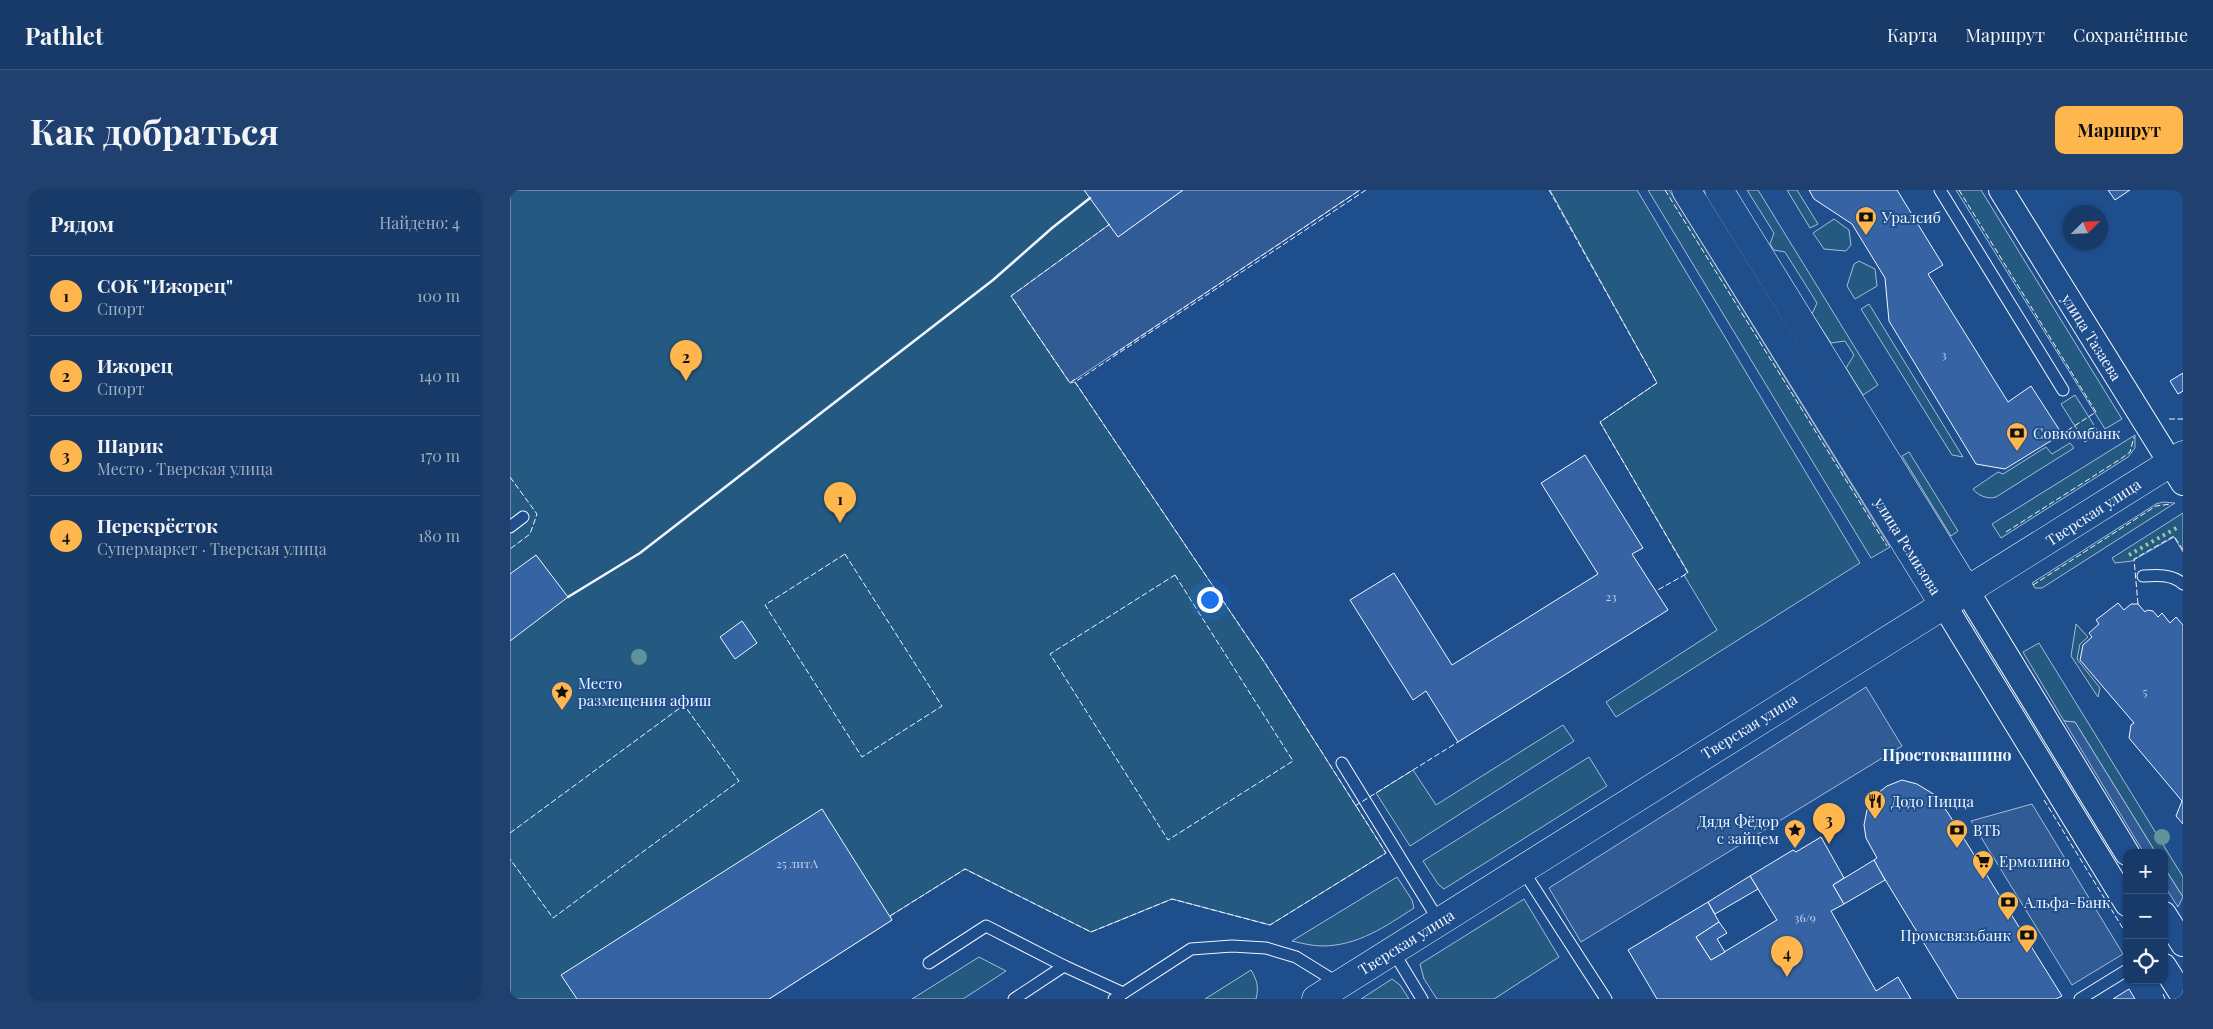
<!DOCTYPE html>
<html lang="ru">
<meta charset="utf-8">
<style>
body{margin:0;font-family:"Playfair Display",serif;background:#20416f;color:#f1f3f6}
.controls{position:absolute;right:15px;bottom:15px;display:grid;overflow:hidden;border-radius:10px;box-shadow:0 1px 4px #0004}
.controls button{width:45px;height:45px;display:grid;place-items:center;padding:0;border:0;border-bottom:1px solid #36547d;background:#173a69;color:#f1f3f6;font:25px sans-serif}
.compass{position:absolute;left:1553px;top:15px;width:45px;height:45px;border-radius:50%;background:#173a69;box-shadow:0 1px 4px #0004;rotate:66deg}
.you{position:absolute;left:699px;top:409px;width:18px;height:18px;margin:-12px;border:4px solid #fff;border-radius:50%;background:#1a73e8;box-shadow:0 0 0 8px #1a73e833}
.badge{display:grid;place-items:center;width:32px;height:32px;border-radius:50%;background:#ffb74d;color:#111;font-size:16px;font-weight:700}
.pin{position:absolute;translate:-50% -41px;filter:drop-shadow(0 1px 2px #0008)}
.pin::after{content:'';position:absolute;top:26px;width:18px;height:15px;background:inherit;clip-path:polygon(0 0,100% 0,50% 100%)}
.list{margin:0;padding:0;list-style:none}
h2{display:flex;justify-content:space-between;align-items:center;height:65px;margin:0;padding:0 20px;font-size:21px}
h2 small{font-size:16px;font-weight:400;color:#9eadc0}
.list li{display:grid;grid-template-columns:32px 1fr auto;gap:15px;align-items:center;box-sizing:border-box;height:80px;padding:0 20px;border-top:1px solid #36547d}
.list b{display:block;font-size:19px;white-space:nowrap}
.list p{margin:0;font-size:16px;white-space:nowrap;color:#9eadc0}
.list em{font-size:16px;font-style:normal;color:#9eadc0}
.icon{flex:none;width:28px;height:28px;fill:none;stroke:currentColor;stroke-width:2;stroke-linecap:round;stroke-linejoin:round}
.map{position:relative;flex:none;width:1673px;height:809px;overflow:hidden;border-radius:10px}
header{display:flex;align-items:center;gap:30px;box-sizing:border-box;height:70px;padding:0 25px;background:#173a69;border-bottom:1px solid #36547d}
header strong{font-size:24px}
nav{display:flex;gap:28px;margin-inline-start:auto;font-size:18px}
.intro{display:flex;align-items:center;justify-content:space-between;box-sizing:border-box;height:120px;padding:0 30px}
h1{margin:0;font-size:35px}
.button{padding:12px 22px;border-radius:10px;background:#ffb74d;color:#111;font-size:18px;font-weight:700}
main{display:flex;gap:30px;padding:0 30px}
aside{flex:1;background:#173a69;border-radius:10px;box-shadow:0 1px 4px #0004}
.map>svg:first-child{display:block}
.green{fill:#245a82;stroke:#a8bbd7}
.parking{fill:#305b95;stroke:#a8bbd7}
.building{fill:#3563a3;stroke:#f2f6ff}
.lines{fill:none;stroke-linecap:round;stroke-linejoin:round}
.lane-casing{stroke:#f2f6ff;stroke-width:13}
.street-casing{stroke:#f2f6ff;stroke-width:26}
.secondary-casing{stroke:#f2f6ff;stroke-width:29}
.lane{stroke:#1f4e8c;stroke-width:11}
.street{stroke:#1f4e8c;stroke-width:24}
.secondary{stroke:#1f4e8c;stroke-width:28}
.hedge{stroke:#97c8a6;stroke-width:4;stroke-dasharray:2.5 4;stroke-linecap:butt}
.fence{stroke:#f2f6ff;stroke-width:1;stroke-dasharray:6 2.5;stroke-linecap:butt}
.wall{stroke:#f2f6ff;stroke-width:2.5}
.tree{fill:#61919a}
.labels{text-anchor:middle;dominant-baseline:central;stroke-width:4;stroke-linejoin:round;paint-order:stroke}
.number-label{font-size:12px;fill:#c3d1e8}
.poi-label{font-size:15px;fill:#f2f6ff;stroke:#1f4e8c;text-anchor:start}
.street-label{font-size:15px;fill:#f2f6ff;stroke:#1f4e8c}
.neighbourhood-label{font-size:16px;font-weight:bold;fill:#f2f6ff;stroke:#1f4e8c}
</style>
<header>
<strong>Pathlet</strong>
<nav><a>Карта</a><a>Маршрут</a><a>Сохранённые</a></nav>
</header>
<div class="intro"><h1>Как добраться</h1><a class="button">Маршрут</a></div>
<main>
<aside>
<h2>Рядом<small>Найдено: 4</small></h2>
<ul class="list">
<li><span class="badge">1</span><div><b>СОК &quot;Ижорец&quot;</b><p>Спорт</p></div><em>100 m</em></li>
<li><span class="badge">2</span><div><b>Ижорец</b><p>Спорт</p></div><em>140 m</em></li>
<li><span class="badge">3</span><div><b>Шарик</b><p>Место · Тверская улица</p></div><em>170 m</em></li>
<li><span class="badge">4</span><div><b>Перекрёсток</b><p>Супермаркет · Тверская улица</p></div><em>180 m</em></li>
</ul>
</aside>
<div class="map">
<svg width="1673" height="809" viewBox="0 0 1673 809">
<rect width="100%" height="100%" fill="#1f4e8c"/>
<g class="green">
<polygon points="0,0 673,0 608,47 501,106 560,193 565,192 755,473 876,663 760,735 662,709 581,742 455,679 380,726 382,730 259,809 0,809"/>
<polygon points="1040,0 1127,0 1350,373 1106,527 1096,512 1207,440 1174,385 1178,382 1090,232 1147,193"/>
<polygon points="1138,0 1159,0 1380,357 1361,368"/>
<polygon points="1237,0 1248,0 1368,195 1353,205 1336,178 1344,165 1335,151 1321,153 1302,124 1307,113 1275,62 1264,60 1260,54 1264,43"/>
<polygon points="1277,0 1287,0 1308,34 1300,38"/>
<polygon points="1446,0 1471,0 1612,229 1595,239"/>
<polygon points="1324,29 1339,40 1341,55 1336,61 1314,59 1303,43"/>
<polygon points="1349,71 1365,79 1367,96 1345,109 1337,96 1344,74"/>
<polygon points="1359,114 1453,267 1442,265 1351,119"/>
<polygon points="1565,205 1589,243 1575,252 1551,214"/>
<polygon points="1625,245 1625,258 1618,267 1491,348 1482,334"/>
<path d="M1560,253L1564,258L1486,307C1478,310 1467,305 1463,299L1488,282L1493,284L1536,257L1542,264Z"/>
<polygon points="1399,262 1448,341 1441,346 1392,266"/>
<polygon points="1653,312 1665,313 1532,398 1525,398 1522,393 1646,314"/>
<polygon points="1673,323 1673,362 1664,347 1622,371 1605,373 1602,368"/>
<polygon points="1566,434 1578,447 1570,454 1567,469 1590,498 1588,507 1561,466"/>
<polygon points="1529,453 1673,687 1673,707 1654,677 1654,663 1646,663 1565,532 1554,531 1513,462"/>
<polygon points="1053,535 1064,551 900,656 866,603 903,580 926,615"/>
<polygon points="1079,567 1097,596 934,699 928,694 913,671"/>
<path d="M887,687L902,710L904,718C876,736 848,756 812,756C802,756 791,753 782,751Z"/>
<polygon points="1014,709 1049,767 984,809 927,809 914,789 910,774"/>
<polygon points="469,767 496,781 453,809 402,809"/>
<path d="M741,780C747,790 749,797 746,809H695Z"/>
<polygon points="882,789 890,795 899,809 851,809"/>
</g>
<g class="parking">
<polygon points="673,0 850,0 560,193 501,106 600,34 608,47"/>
<polygon points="1356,497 1392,556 1071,752 1039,698"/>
<polygon points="1554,531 1565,532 1646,663 1634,663"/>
<polygon points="1522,614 1613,764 1562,795 1461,631"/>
<polygon points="1654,677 1673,707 1668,717 1654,695"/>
</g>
<g class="building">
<polygon points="574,0 673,0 608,47"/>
<polygon points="1299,0 1387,0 1433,75 1418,84 1498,212 1521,196 1552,244 1495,279 1466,274 1379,131 1375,88 1342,34 1304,9"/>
<polygon points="1598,0 1620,0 1605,10"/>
<polygon points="1673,183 1673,201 1668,204 1660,191"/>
<polygon points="1075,265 1133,358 1122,364 1158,420 948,552 916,501 903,510 840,410 884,383 942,475 1088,384 1031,293"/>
<polygon points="26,365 58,407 0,451 0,384"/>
<polygon points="1608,413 1614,420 1621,414 1628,414 1635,422 1637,420 1643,421 1648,427 1652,423 1660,433 1666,427 1673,435 1673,634 1666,626 1672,611 1619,548 1621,535 1624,533 1570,470 1573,455 1582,447 1579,443 1589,434 1586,430"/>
<polygon points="232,431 247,453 225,469 210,447"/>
<polygon points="1392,590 1407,594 1425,605 1438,623 1552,806 1546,809 1448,809 1368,678 1364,670 1367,668 1356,648 1354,635 1357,620 1364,606 1377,596"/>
<polygon points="312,619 382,730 259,809 67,809 51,785"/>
<polygon points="1311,647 1334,688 1323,695 1334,714 1321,721 1366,801 1388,787 1401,809 1147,809 1118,760 1198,712 1209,732 1186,747 1201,770 1267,730 1240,686 1283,660 1286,662"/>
<polygon points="1364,670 1375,690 1334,714 1323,695"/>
<polygon points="1240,686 1248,699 1205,724 1198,712"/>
<polygon points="1209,732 1217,743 1207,749 1215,762 1201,770 1186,747"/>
<polygon points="1619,799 1625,809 1603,809"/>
</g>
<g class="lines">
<g class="lane-casing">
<g id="lane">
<polyline points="1430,0 1553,200"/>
<polyline points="0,337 13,327"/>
<path d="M1633,386C1647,385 1662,384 1673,394"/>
<polyline points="832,573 929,731"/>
<polyline points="1012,679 1096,809"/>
<polyline points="883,761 912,809"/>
<polyline points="419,773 476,736 554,776"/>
<polyline points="504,809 554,776 613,803"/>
<polyline points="604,809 681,759 722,756 756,758 786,767 828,793"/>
<polyline points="1570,809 1617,780"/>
</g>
</g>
<g class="street-casing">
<g id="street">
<polyline points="1491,0 1673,293"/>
<polyline points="1457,401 1617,663"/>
<polyline points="1434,415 1617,714"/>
<polyline points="1654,724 1673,754"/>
<polyline points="1654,776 1673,806"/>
</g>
</g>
<g class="secondary-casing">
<g id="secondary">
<polyline points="1176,0 1434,415"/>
<polyline points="1209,0 1457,401"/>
<polyline points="806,809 1673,265"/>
</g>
</g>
<use href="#lane" class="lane"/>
<use href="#street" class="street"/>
<use href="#secondary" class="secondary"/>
<polyline class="hedge" points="1619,365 1668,337"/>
<g class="fence">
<polyline points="1039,0 1147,193 1090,232 1178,383 1146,401"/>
<polyline points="1155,0 1377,356"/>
<polyline points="1449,0 1586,222 1552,244"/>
<polyline points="603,165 850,0"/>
<polyline points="565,189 560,193 501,106 600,34"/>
<polyline points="1659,229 1673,229"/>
<polyline points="0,287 27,324 20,344 0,359"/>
<polyline points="1496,342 1612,268 1620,262 1624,247"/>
<polygon points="335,364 432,516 352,567 255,415"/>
<polygon points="665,385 783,571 658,650 540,464"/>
<polyline points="1523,395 1646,316 1661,314"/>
<polyline points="1628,414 1624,369 1664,346 1673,360"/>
<polyline points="1534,610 1617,745"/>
<polyline points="845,616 948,552"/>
<polyline points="0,643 174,515 229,591 43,728 0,669"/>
<polyline points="380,726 455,679 581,742 662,709 760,735 876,663 755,473 565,192 856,0"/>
<polyline points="1653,804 1655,809"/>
</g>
<polyline class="wall" points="58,407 130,363 483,90 542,38 580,8"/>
</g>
<g class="tree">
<circle cx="129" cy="467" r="8"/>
<circle cx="1652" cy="647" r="8"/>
</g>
<defs>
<g id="bank-pin" transform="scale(1.125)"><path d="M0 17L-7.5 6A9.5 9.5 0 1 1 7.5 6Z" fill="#ffb74d" stroke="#1f4e8c"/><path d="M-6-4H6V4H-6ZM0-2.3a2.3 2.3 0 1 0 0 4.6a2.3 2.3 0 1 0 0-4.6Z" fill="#111"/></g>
<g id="sight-pin" transform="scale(1.125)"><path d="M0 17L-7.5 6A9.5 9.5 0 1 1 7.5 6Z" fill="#ffb74d" stroke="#1f4e8c"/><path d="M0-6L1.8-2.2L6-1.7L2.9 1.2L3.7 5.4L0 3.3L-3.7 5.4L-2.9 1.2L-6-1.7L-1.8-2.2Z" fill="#111"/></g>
<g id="restaurant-pin" transform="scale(1.125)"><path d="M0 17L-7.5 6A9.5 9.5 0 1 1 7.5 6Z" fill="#ffb74d" stroke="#1f4e8c"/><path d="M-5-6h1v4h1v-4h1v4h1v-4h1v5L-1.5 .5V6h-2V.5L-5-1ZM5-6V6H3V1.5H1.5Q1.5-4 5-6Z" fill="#111"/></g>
<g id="supermarket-pin" transform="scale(1.125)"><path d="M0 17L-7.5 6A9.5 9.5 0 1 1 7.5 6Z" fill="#ffb74d" stroke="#1f4e8c"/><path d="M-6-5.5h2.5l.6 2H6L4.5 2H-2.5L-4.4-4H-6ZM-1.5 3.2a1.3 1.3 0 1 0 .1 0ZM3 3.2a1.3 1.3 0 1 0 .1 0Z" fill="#111"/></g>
</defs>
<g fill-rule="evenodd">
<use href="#bank-pin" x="1356" y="27"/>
<use href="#bank-pin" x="1507" y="243"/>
<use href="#sight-pin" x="52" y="502"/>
<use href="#restaurant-pin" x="1365" y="611"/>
<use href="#sight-pin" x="1285" y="640"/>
<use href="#bank-pin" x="1447" y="640"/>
<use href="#supermarket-pin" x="1473" y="671"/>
<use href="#bank-pin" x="1498" y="712"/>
<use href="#bank-pin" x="1517" y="745"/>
</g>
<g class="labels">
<g class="number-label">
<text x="1434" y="164">3</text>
<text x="1101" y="406">23</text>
<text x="1635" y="501">5</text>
<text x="287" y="673">25 литА</text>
<text x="1295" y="727">36/9</text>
</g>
<g class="poi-label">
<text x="1372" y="27">Уралсиб</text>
<text x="1523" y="243">Совкомбанк</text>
<text x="68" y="493">Место<tspan x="68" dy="17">размещения афиш</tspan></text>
<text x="1381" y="611">Додо Пицца</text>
<text x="1269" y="631" text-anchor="end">Дядя Фёдор<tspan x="1269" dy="17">с зайцем</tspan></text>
<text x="1463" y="640">ВТБ</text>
<text x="1489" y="671">Ермолино</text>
<text x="1514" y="712">Альфа-Банк</text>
<text x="1501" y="745" text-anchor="end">Промсвязьбанк</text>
</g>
<g class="street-label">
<text transform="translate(1582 147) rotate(58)">улица Тазаева</text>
<text transform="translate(1583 322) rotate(-33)">Тверская улица</text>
<text transform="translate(1398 356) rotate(58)">улица Ремизова</text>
<text transform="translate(1239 536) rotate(-32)">Тверская улица</text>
<text transform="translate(896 752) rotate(-32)">Тверская улица</text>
</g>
<g class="neighbourhood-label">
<text x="1437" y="564">Простоквашино</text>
</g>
</g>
</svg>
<div class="controls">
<button>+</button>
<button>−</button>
<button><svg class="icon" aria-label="locate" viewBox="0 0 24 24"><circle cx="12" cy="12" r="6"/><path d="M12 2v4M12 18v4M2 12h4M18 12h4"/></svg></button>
</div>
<svg class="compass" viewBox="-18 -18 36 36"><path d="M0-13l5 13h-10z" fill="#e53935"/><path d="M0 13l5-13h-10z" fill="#9eadc0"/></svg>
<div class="you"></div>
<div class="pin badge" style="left:330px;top:333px">1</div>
<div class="pin badge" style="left:176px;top:191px">2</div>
<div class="pin badge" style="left:1319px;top:654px">3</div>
<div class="pin badge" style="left:1277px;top:787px">4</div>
</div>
</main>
